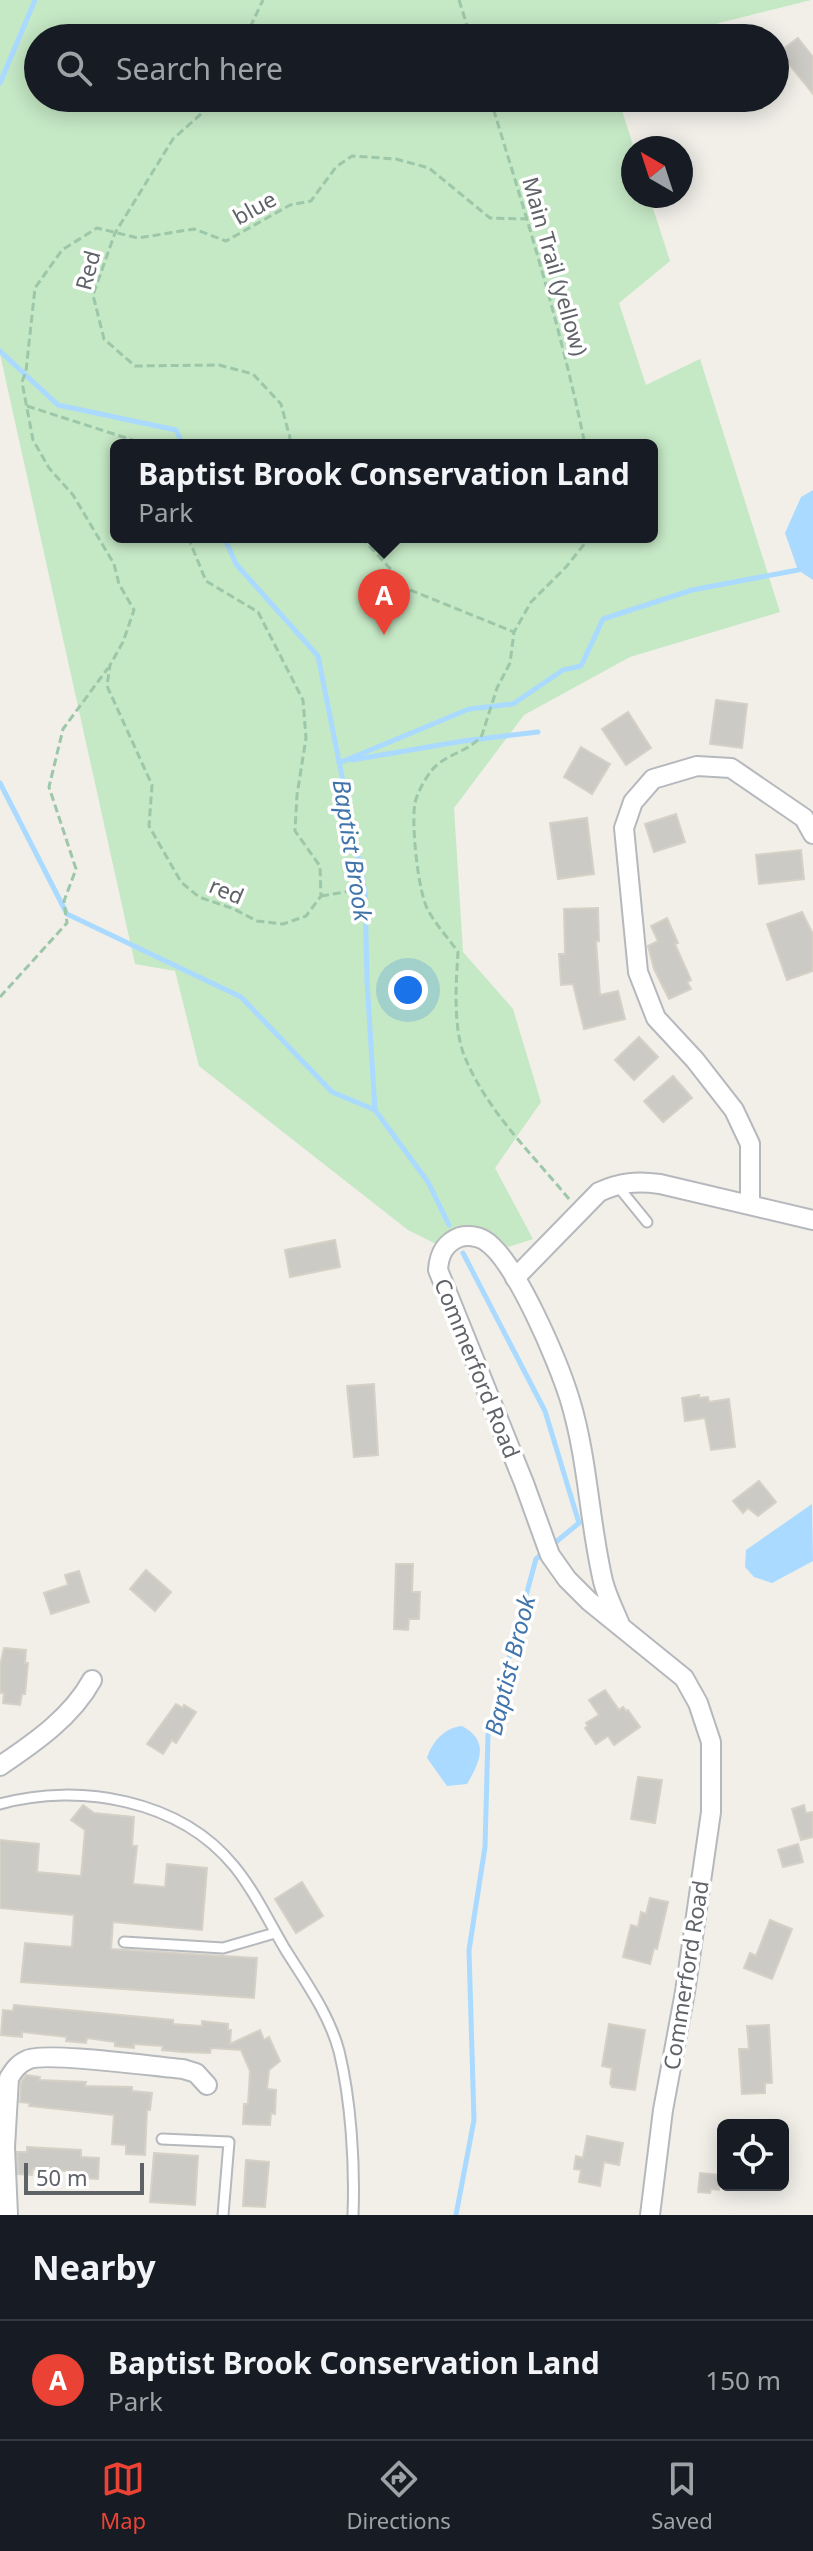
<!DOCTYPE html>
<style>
body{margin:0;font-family:"Noto Sans",sans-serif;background:#242831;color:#f1f3f6}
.controls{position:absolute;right:24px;bottom:24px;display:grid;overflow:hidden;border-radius:12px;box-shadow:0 4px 20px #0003}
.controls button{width:72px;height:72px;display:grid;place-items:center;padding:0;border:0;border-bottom:2px solid #363941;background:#171b24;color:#f1f3f6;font:40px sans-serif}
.compass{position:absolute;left:621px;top:136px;width:72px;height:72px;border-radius:50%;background:#171b24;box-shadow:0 4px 20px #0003;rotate:321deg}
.scale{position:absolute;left:24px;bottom:20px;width:120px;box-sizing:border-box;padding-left:8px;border:4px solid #5f6368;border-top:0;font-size:22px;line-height:28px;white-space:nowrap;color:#5f6368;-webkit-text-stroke:6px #fff;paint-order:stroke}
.you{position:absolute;left:408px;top:990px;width:28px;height:28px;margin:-20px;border:6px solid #fff;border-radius:50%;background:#1a73e8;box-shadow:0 0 0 12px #1a73e833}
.badge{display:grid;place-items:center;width:52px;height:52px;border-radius:50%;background:#ea4335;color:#fff;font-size:26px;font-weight:700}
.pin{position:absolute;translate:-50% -66px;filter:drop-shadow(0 2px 4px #0008)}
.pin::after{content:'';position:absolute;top:42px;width:28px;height:24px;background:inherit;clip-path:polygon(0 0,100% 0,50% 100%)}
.popup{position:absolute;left:110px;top:439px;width:548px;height:104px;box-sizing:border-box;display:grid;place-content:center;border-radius:12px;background:#171b24;filter:drop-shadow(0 2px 6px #0005);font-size:26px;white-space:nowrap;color:#9ea1a6}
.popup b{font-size:30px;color:#f1f3f6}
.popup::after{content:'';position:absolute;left:50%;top:100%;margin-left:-16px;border:16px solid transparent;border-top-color:#171b24}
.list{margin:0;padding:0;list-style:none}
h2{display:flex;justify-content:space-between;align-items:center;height:104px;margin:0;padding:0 32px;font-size:34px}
h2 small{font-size:26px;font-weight:400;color:#9ea1a6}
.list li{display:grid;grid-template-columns:52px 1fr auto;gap:24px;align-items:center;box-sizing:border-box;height:120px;padding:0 32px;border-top:2px solid #363941}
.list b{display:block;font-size:30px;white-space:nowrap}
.list p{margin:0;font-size:26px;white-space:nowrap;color:#9ea1a6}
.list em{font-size:26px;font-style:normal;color:#9ea1a6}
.icon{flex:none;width:44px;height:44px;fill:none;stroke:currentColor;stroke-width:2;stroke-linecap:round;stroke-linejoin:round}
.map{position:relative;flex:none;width:813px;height:2215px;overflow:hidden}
.search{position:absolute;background:#171b24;box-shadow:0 4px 20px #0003;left:24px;right:24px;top:24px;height:88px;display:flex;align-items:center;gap:20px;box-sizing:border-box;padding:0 28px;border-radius:44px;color:#9ea1a6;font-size:30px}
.sheet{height:224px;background:#171b24}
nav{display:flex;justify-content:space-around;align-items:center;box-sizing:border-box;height:112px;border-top:2px solid #363941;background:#171b24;font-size:22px;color:#9ea1a6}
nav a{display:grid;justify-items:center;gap:4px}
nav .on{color:#ea4335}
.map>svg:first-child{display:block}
.green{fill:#c5e8c5;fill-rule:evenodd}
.water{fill:#aadaff}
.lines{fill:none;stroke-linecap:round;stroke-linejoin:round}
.stream{stroke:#aadaff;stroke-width:5}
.building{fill:#cccac5;stroke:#d6d1c6;stroke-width:2}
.lane-casing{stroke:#b5b8bc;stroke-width:13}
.street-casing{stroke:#b5b8bc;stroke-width:22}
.path{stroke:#9cc7a9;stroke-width:3;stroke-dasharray:8 4;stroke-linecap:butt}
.lane{stroke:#fff;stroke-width:9}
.street{stroke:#fff;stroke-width:18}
.labels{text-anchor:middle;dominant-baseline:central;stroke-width:7;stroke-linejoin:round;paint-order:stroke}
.street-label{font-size:22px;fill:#5f6368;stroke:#fff}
.water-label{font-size:24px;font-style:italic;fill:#4174aa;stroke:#fff}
</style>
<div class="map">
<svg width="813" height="2215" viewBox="0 0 813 2215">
<rect width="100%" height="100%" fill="#f1efe8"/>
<path class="green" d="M0,0H811L660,38H38V98H618L634,148L633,196H649L670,261L619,303L646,385L700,359L780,612L630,657L524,715L454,808L463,952L513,1009L541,1102L495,1168L533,1239L508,1247C490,1227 479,1226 454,1235C446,1237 442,1238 436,1244L408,1230L199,1066L175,971L135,964L0,354ZM116,445H652V537H116Z"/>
<g class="water">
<polygon points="813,490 813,580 798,570 785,533 801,497"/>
<polygon points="812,1504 813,1561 772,1583 754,1577 745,1567 746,1550"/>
<path d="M462,1726C490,1741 480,1762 467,1784L447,1786L427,1758C432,1742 444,1728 462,1726Z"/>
</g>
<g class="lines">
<g class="stream">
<polyline points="0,83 35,0"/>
<polyline points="0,351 58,405 176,430 183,445"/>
<polyline points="224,537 236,564 318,656 365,892 367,981 375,1110 428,1182 449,1225"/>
<polyline points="352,760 463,741 538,732"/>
<polyline points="339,763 469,709 513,704 563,670 581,666 603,619 692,590 798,570"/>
<polyline points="0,783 67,914 241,997 332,1092 375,1110"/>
<polyline points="463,1253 545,1411 579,1523 551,1546"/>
<polyline points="456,2215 474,2120 469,1950 485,1847 488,1735 536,1559 543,1553"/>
</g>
</g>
<g class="building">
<polygon points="798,38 813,57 813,94 779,52"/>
<polygon points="716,700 747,704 742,748 710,744"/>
<polygon points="628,712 651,748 626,765 602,729"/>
<polygon points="581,747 610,764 592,794 564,777"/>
<polygon points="676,814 685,842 654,852 645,824"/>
<polygon points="587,818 594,874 558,879 550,823"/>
<polygon points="801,850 804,879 759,884 756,855"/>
<polygon points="598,908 599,941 596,941 600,995 618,991 625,1019 584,1029 573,984 561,985 559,954 565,954 564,909"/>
<polygon points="802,912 813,934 813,971 787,980 767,924"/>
<polygon points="667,918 678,943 675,944 691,980 687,982 691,989 669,999 654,969 648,946 658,941 651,926"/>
<polygon points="639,1037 658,1057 634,1080 615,1060"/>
<polygon points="673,1076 692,1098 663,1122 644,1101"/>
<polygon points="335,1240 340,1267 290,1277 285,1250"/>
<polygon points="374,1384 378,1455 354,1457 347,1386"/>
<polygon points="699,1395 699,1398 708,1397 709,1402 729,1399 735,1447 711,1450 705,1418 685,1421 682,1398"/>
<polygon points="759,1481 776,1502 758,1516 748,1508 743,1513 733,1501"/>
<polygon points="396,1564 413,1564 412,1592 420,1592 419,1619 409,1619 408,1630 394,1629"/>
<polygon points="146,1570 171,1592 155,1611 130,1589"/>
<polygon points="79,1571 89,1602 51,1614 44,1593 68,1585 65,1575"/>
<polygon points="4,1648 26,1650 25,1663 28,1663 25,1694 22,1694 20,1705 3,1703 4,1693 0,1693 0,1666"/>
<polygon points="605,1690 619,1710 623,1707 626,1711 628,1710 640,1727 614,1745 608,1736 596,1744 585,1728 588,1726 586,1723 599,1715 589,1700"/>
<polygon points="176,1704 183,1708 184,1705 196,1712 176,1743 172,1740 163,1754 147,1744"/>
<polygon points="638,1777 662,1780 655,1823 631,1819"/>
<polygon points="83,1805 94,1813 134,1817 132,1846 137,1846 133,1884 165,1887 167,1864 207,1868 202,1930 113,1922 111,1949 257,1958 254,1998 21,1982 25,1943 72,1947 74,1915 0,1908 0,1840 39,1844 37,1872 81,1876 85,1830 71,1820"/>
<polygon points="804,1805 806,1813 813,1812 813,1837 801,1840 792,1809"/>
<polygon points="798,1844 803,1862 783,1867 778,1850"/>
<polygon points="302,1882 323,1916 296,1933 275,1899"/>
<polygon points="650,1898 668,1902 657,1949 654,1948 650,1964 623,1957 631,1925 638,1927 641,1912 646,1914"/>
<polygon points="770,1920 792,1929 772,1979 744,1968 750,1953 756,1956"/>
<polygon points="14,2005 173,2020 173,2024 202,2026 202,2021 228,2024 228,2030 231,2030 230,2044 260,2030 264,2040 269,2037 280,2061 269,2070 267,2089 276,2090 275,2114 271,2113 270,2125 243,2124 244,2104 248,2104 250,2071 241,2050 211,2048 210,2053 182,2052 162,2050 163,2046 134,2044 134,2048 115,2046 115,2042 87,2038 86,2043 66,2041 67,2037 22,2032 22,2037 1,2035 3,2010 13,2011"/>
<polygon points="609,2024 645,2030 635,2090 612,2087 610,2083 612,2068 602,2066"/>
<polygon points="769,2025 772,2083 765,2083 765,2093 742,2094 739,2049 749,2049 747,2026"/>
<polygon points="26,2075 40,2077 39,2080 86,2082 85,2086 132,2087 132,2091 152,2093 150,2110 147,2110 145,2155 126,2154 126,2145 112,2144 114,2115 29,2106 30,2103 20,2102 21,2082"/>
<polygon points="587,2136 623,2143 619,2165 604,2162 600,2186 579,2182 581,2170 574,2169 576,2156 583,2158"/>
<polygon points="27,2147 81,2150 81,2157 99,2158 98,2179 80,2178 80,2172 33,2169 32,2175 18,2174 17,2152 27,2152"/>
<polygon points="154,2153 198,2156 195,2205 150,2202"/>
<polygon points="246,2160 269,2162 265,2207 243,2206"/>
<polygon points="700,2173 720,2175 719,2190 711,2189 710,2193 698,2192"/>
</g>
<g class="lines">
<g class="lane-casing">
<g id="lane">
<polyline points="616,1184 647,1222"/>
<path d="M0,1804C80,1782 180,1800 234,1866C254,1890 269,1922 285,1949C305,1981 329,2014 339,2051C351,2100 355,2165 353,2215"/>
<polyline points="124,1942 223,1948 275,1933"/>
<polyline points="162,2139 229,2142 223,2215"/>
</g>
</g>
<g class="street-casing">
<g id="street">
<polyline points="750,1203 750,1144 734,1110 695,1060 656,1018 638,972 624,828 633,802 653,779 697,766 731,768 804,818 813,834"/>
<path d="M515,1278L599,1192C621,1182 637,1181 660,1184L813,1220"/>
<path d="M621,1627C615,1612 607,1597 603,1581C589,1521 588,1459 570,1400C559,1364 515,1258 484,1240C477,1236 467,1235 460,1237C444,1243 439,1255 438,1270L524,1483L550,1555L567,1579L589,1601L684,1678L698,1703L711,1742V1812L685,1992L663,2110L650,2215"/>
<path d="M0,1766C34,1743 72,1717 92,1680"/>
<path d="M8,2215L5,2147L9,2078C14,2070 18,2064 27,2060C44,2051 157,2067 183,2069L196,2073L207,2085"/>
</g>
</g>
<g class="path">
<polyline points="459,0 471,38"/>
<polyline points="245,38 263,0"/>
<polyline points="219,98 173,139 115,233 93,295 104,339 135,366 219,365 253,374 281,404 290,438 289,445"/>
<path d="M490,98C525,212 561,327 585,445"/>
<polyline points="27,406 148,445"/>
<polyline points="188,537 206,581 258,612 303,700 306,738 297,795 295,831 320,866 321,896 306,916 283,924 257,921 234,909 199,897 181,882 149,826 152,785 107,686 110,665 123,642 134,610 119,584 114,564 73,495 49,468 33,440 22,382 26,371 35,288 62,250 97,228 138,238 194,229 226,241 290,205 311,201 336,167 352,156 396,159 429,168 490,218 528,219"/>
<polyline points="361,537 410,590 514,632"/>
<polyline points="321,896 351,891"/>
<polyline points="0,997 67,923 64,901 76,869 49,787 63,729 108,668"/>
<path d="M569,1199C532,1154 486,1110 464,1055C453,1026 456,983 458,952C449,939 437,926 429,912C418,895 411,823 415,803C417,793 426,777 432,770C446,753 470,752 482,735L497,688L510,663L514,632L531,602L566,567L590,537"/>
</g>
<use href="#lane" class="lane"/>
<use href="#street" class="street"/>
</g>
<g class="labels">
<g class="street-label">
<text transform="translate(254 207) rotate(-29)">blue</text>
<text transform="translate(556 266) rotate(74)">Main Trail (yellow)</text>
<text transform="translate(87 270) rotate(-75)">Red</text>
<text transform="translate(227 890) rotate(23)">red</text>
<text transform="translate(478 1368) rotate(68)">Commerford Road</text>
<text transform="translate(685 1975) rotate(-81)">Commerford Road</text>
</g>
<g class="water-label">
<text transform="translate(353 850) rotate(81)">Baptist Brook</text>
<text transform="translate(509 1665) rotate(-76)">Baptist Brook</text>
</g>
</g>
</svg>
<div class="controls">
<button><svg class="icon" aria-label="locate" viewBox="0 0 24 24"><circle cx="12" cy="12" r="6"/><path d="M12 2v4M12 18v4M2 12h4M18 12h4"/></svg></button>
</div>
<svg class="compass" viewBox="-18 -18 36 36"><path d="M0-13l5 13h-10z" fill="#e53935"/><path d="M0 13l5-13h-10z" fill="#9ea1a6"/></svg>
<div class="scale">50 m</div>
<div class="you"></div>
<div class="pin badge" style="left:384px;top:635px">A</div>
<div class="popup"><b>Baptist Brook Conservation Land</b>Park</div>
<div class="search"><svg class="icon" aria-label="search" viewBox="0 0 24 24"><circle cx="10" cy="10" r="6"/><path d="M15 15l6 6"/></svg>Search here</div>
</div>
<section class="sheet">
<h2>Nearby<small></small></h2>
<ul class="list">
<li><span class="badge">A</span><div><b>Baptist Brook Conservation Land</b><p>Park</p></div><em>150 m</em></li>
</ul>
</section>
<nav>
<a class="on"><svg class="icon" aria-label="map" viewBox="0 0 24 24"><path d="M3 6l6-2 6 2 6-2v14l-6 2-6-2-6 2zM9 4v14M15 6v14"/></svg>Map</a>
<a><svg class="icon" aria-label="directions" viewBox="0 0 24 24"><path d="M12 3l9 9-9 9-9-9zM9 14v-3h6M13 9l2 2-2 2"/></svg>Directions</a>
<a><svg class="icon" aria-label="saved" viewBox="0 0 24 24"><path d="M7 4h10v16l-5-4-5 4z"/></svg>Saved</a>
</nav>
